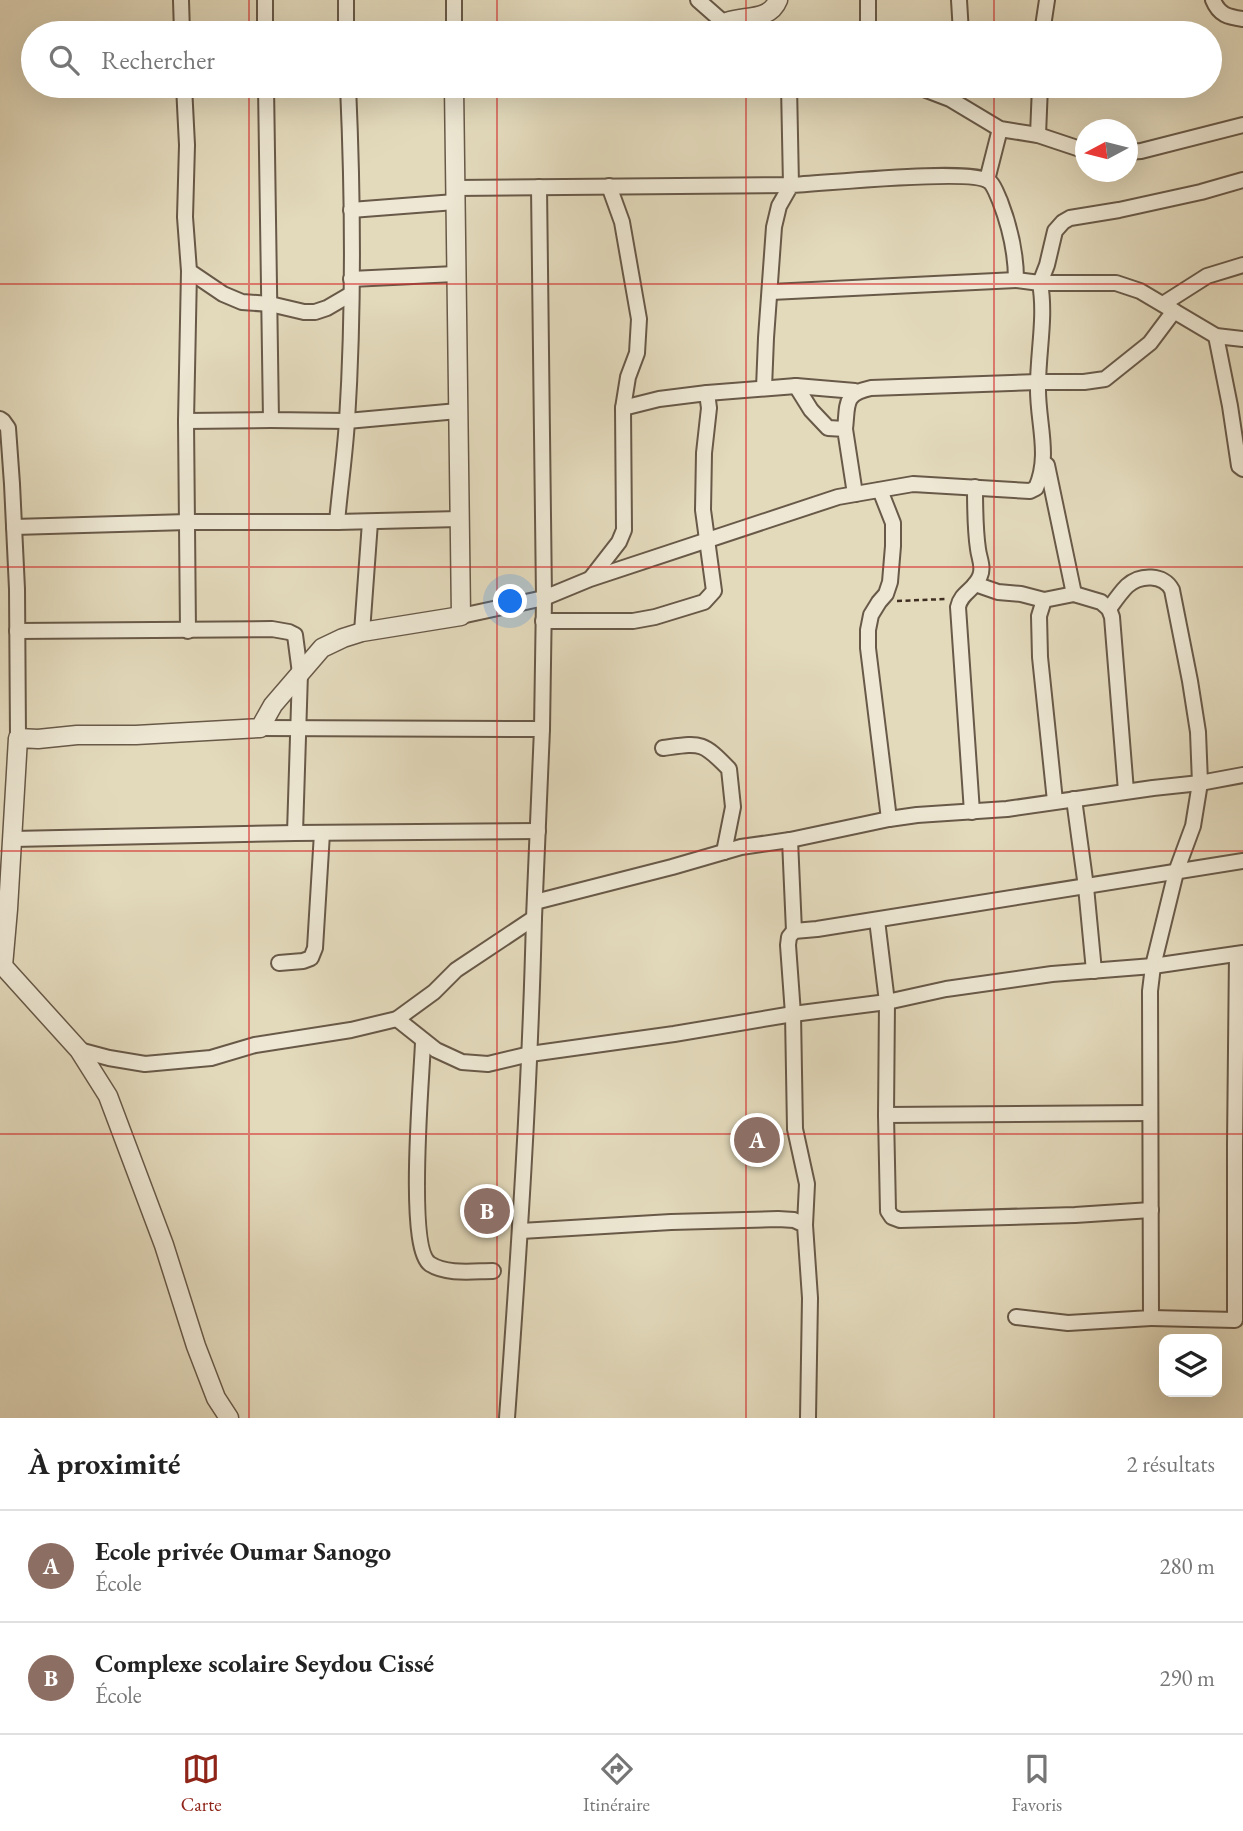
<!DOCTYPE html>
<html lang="fr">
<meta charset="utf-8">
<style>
body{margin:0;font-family:"EB Garamond",serif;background:#f2f2f2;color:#222}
.controls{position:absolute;right:21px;bottom:21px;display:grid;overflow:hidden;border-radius:14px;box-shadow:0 7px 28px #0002}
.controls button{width:63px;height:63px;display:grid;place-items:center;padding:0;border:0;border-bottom:2px solid #e0e0e0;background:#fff;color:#222;font:35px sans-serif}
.compass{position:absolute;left:1075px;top:119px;width:63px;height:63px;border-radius:50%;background:#fff;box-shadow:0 7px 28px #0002;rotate:263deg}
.you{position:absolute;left:511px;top:602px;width:24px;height:24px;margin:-18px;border:5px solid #fff;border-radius:50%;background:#1a73e8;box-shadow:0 0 0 10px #1a73e833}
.badge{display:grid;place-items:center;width:46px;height:46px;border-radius:50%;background:#8f2418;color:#fff;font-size:23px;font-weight:700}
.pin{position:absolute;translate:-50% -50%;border:4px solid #fff;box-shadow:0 2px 7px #0006}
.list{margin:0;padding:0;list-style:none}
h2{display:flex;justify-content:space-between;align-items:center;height:91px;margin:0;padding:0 28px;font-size:30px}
h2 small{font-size:23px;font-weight:400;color:#767676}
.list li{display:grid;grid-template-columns:46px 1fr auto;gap:21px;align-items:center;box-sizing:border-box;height:112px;padding:0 28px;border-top:2px solid #e0e0e0}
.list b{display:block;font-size:26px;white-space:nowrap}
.list p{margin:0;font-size:23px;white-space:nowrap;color:#767676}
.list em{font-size:23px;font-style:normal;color:#767676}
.icon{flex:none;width:38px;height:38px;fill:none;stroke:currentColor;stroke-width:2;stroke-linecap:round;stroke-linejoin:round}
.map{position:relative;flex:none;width:1243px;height:1418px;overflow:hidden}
.search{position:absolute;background:#fff;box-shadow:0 7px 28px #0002;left:21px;right:21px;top:21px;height:77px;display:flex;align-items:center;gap:18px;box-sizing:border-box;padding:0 24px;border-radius:38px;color:#767676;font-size:26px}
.sheet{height:315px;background:#fff}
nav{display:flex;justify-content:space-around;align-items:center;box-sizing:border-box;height:98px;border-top:2px solid #e0e0e0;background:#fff;font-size:19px;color:#767676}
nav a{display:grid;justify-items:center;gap:4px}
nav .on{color:#8f2418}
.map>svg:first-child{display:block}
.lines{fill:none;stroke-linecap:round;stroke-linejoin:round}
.minor-casing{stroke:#685948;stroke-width:18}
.tertiary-casing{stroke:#685948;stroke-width:21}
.path{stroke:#3f2e21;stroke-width:2.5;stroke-dasharray:5 3.5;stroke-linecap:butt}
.minor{stroke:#ede7d3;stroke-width:14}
.tertiary{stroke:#ede7d3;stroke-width:18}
.grid{fill:none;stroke:#d62828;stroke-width:2;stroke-opacity:0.55}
</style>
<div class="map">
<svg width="1243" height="1418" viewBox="0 0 1243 1418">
<rect width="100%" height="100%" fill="#e3dabc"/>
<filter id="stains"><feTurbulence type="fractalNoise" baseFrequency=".00286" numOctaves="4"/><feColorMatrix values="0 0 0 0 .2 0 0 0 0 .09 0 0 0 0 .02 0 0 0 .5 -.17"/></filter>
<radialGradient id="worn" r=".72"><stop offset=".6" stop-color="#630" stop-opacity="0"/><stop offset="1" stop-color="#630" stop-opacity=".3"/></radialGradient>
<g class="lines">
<g class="minor-casing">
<g id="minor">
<polyline points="181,0 182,33"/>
<polyline points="265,0 265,33"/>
<polyline points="346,0 346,33"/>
<polyline points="698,0 723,22"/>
<polyline points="959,0 961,33"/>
<path d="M1213,0C1219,15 1228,17 1243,19"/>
<polyline points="751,18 768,33"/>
<polyline points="454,33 454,0"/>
<polyline points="868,33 868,0"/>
<polyline points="1042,33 1047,0"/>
<polyline points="184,86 187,145 185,217 189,271 223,294 242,302 270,304 304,312 315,312 327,308 351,294"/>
<polyline points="266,86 271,420 347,421 458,411"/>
<polyline points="916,86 950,99 1000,129 1038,135 1086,151"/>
<polyline points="1038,135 1040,86"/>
<polyline points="1128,152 1141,151 1243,125"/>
<polyline points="987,180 1000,129"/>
<path d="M539,187L544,598L590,579L838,497L913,484L1030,491L1036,488C1051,455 1037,421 1038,386C1038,351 1046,317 1040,283H1116L1140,291L1216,336L1243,339"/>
<polyline points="455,188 791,185 789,86"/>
<polyline points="351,210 455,202"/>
<polyline points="351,279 455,274"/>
<polyline points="771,292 1016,280"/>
<polyline points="1163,304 1207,276 1243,265"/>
<polyline points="1216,336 1230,406 1239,466 1243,469"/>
<polyline points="796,386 811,410 828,428 845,429 855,494"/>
<path d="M764,388L766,338L774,227L779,206L791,185C822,184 973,167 990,182C995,187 997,195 1000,201C1010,227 1016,252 1016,280L1040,283L1047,265L1055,231L1063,222L1070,218L1119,210L1201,192L1243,180"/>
<polyline points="707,393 796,386 855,391"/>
<polyline points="0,419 3,421 8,428 12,484 17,589 18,738"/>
<polyline points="186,421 271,420"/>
<path d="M845,429C848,404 843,394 871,388L1038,382H1084L1105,379L1150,343L1174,311"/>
<polyline points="1047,465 1074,594"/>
<polyline points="880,490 893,523 893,546 890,582 886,594 879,602 871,615 868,630 868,648 889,819"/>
<polyline points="337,522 459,519"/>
<path d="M14,527L188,522H337C340,488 345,454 347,421C354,310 353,197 348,86"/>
<polyline points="591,578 619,542 624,530 623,408 628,377 637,353 639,319 622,222 609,186"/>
<polyline points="975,584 998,592 1021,594 1044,600"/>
<polyline points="543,621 633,621 655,617 704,602 714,591 703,510 704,453 709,408 707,393 659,399 623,408"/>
<polyline points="17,631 272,629 289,632 295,635 300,673 295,833"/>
<polyline points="188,631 186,421 189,271"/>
<polyline points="362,632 370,522"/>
<polyline points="260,728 542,729"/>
<path d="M663,748C701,743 702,741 729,769L733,807L724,852"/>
<polyline points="1074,799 1086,887 1094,971"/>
<polyline points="1055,801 1040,657 1039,616 1044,600 1074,594 1101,602 1109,609 1112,617 1126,791"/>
<path d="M972,812L958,607C961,592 975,590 980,576C984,567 979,558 978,549C975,529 975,508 975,487"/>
<polyline points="13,839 295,833 538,831"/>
<polyline points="790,840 794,931"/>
<polyline points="535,902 672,867 741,847 790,840 889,819 917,815 1007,809 1153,788 1200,783 1243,775"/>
<polyline points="877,920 887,1002 886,1115 888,1211 892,1217 900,1220 1075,1215 1151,1210"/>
<polyline points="279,963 303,961 311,958 315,948 322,833"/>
<polyline points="397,1019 436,1050 462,1062 488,1064 530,1054 674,1034 793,1014 887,1002 946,989 1052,974 1153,966 1243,953"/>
<path d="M423,1042C422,1076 406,1247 430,1264C447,1275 474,1271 493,1271"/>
<polyline points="79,1050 109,1058 145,1064 211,1058 255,1045 351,1030 397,1019 434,992 456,970 534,918 542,729 544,598 461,616"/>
<polyline points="886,1115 1149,1113"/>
<polyline points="805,1225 807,1184 795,1129 793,1014 788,945 789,937 794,931 817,929 1243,861"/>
<polyline points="521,1231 671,1222 778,1219 794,1220 805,1225 810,1298 808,1418"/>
<path d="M1016,1317L1068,1323L1151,1318L1150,991L1153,966L1176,872L1193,826L1200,783L1198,732L1190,681L1172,590C1164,574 1140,574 1127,586C1120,593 1114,602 1109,609"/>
<polyline points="1151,1318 1235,1320 1235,1145 1237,954"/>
<path d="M507,1418C519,1251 530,1085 534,918"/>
</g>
</g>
<g class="tertiary-casing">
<g id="tertiary">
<path d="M714,33C727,9 767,28 778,0"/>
<polyline points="229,1418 216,1398 196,1346 164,1245 108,1096 79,1050 3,966 8,909 18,738 38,739 77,735 136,735 260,728 273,705 322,648 343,638 362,632 461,616 454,86"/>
</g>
</g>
<polyline class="path" points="897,601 946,599"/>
<use href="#minor" class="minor"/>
<use href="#tertiary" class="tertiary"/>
</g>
<path class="grid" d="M249,0V33M497,0V33M746,0V33M994,0V33M249,86V1418M497,86V1418M746,86V1418M994,86V1418M0,284H1243M0,567H1243M0,851H1243M0,1134H1243"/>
<rect width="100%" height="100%" filter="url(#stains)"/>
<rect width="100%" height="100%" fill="url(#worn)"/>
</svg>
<div class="controls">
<button><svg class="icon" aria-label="layers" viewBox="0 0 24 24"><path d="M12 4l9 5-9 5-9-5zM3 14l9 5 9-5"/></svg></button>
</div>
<svg class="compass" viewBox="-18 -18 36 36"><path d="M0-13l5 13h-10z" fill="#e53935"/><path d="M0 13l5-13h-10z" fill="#767676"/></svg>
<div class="you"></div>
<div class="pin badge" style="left:757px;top:1140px;background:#8d6e63">A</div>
<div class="pin badge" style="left:487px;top:1211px;background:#8d6e63">B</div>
<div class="search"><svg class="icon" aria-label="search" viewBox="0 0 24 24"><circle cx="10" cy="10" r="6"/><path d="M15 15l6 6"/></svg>Rechercher</div>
</div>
<section class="sheet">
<h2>À proximité<small>2 résultats</small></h2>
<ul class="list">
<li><span class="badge" style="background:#8d6e63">A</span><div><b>Ecole privée Oumar Sanogo</b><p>École</p></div><em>280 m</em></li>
<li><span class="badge" style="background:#8d6e63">B</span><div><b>Complexe scolaire Seydou Cissé</b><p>École</p></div><em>290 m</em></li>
</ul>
</section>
<nav>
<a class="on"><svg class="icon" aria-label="map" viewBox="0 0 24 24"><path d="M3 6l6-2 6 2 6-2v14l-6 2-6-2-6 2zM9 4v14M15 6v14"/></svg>Carte</a>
<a><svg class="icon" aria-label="directions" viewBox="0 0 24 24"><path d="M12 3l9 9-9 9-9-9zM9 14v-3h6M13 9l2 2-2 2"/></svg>Itinéraire</a>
<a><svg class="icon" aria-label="saved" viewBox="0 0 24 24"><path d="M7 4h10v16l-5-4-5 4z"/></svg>Favoris</a>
</nav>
